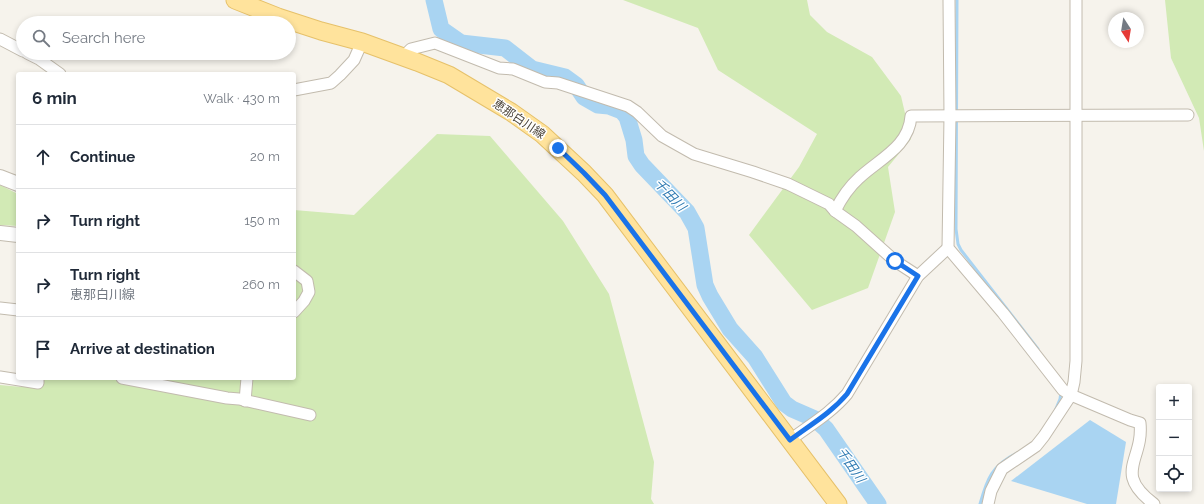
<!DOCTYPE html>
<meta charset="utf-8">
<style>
body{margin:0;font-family:Raleway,"Noto Sans JP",sans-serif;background:#f6f6f7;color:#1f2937}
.controls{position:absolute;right:12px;bottom:12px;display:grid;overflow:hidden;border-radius:4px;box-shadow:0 2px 6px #0003}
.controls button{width:36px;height:36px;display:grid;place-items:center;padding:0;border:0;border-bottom:1px solid #e0e1e3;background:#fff;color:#1f2937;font:20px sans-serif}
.compass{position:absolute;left:1108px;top:12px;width:36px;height:36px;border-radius:50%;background:#fff;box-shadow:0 2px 6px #0003;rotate:168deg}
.stop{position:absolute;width:12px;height:12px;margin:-9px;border:3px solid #1a73e8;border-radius:50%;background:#fff}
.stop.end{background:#1a73e8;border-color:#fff;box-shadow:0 1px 4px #0008}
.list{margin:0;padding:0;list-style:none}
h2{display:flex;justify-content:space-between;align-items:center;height:52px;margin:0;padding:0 16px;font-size:17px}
h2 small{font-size:13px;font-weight:400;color:#747a83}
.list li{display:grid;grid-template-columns:26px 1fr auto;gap:12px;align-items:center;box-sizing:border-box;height:64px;padding:0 16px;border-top:1px solid #e0e1e3}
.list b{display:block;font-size:15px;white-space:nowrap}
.list p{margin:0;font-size:13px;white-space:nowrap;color:#747a83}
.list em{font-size:13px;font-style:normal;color:#747a83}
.icon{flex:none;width:22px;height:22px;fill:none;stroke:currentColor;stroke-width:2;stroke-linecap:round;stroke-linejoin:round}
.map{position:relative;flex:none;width:1204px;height:504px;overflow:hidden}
.search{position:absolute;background:#fff;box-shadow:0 2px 6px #0003;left:16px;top:16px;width:280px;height:44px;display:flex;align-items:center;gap:10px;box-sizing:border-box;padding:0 14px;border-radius:22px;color:#747a83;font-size:15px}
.panel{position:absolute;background:#fff;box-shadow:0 2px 6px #0003;left:16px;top:72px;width:280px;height:308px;border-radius:4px}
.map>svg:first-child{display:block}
.green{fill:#d2eab5}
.water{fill:#a9d4f2}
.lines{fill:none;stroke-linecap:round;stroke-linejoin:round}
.stream{stroke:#a9d4f2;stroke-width:3}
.river{stroke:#a9d4f2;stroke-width:17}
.minor-casing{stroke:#c2bbae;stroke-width:13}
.tertiary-casing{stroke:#c2bbae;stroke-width:16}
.primary-casing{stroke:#e6c16a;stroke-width:19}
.minor{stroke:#fff;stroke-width:11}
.tertiary{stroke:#fff;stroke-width:14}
.primary{stroke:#ffe39c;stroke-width:17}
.route{stroke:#1a73e8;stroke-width:5}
.labels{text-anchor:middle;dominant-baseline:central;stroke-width:3;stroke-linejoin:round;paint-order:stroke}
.street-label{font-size:12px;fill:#4b4439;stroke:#fff}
.water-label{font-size:13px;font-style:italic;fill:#2e7ab2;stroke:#fff}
</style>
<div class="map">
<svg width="1204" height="504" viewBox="0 0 1204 504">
<rect width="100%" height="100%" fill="#f6f3ec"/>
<g class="green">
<polygon points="623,0 807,0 810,15 827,32 872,57 901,96 911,139 888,167 895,212 868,288 812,310 749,235 799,167 817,134 718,70 698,28"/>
<polygon points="1165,0 1204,0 1204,151 1199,118 1171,58"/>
<polygon points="437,134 490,136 563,221 609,294 654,462 651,499 654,504 0,504 0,385 22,387 22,378 294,378 294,210 354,215"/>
<polygon points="0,185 18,194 18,226 0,225"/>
</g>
<polygon class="water" points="1090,420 1126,442 1116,504 1087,504 1011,481"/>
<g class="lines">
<g class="stream">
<polyline points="957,0 956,229 958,244 961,250 1038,349"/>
<polyline points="1055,411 1060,399 1061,392"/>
<path d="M980,504C987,479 992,465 1017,453"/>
</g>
<polyline class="river" points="434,0 441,29 461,43 505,48 532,69 565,77 576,85 584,97 598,105 609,106 622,111 627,117 634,140 636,156 642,165 687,212 696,228 705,285 710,296 730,329 755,357 784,403 792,409 815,419 826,429 878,504"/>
<g class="minor-casing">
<g id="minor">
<path d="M949,0L950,116L948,248L1003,313L1063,390L1071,395L1130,420L1140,423C1144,461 1112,472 1154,504"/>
<polyline points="0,39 23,51"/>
<polyline points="27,53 39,59 60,74"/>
<polyline points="403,57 411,49 435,43 499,68 513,69 545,82 558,83 628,106 637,112 662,136 694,154 753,172 788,184 829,204 835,211 856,226 895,261 918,276"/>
<polyline points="294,90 331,83 340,75 354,60 362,42"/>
<path d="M835,211C841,199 849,187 859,178C879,159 909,147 911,116L1188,115"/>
<polyline points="294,271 307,281 309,292 304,301 294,312"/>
<polyline points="0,308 18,310"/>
<polyline points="0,377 38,383 38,378"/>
<polyline points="122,378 227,398 239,399 310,415"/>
<polyline points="245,401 247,378"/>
<path d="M790,440C810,425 831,413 847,394L918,276L948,248"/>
<polyline points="988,504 991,491 1002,469 1036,446 1044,436 1071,395 1074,382 1076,361 1076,0"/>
</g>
</g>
<g class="tertiary-casing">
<g id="tertiary">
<polyline points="0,177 18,184"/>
<polyline points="0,233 18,235"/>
</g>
</g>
<g class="primary-casing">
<polyline id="primary" points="235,0 278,17 321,31 362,42 417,62 449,75 511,112 542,134 584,173 605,195 838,504"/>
</g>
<use href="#minor" class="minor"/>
<use href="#tertiary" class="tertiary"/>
<use href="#primary" class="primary"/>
</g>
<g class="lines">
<path class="route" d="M558,148L584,173L605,195L790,440C810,425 831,413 847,394L918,276L895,261"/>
</g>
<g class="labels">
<g class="street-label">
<text transform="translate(519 119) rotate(34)">恵那白川線</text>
</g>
<g class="water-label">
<text transform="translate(670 195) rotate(46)">千田川</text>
<text transform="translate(851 465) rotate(55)">千田川</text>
</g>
</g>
</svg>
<div class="controls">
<button>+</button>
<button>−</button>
<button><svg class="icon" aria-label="locate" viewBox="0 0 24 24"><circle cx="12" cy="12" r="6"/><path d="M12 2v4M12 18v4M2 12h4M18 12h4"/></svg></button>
</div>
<svg class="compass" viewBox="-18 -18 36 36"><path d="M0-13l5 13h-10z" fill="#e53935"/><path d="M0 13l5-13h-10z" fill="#747a83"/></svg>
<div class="stop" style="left:895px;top:261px"></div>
<div class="stop end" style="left:558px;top:148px"></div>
<div class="search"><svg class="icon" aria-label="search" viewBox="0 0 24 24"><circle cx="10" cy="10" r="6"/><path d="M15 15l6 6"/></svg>Search here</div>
<section class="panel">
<h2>6 min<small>Walk · 430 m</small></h2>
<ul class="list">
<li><svg class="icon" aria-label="ahead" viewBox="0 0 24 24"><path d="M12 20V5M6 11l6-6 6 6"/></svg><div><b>Continue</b></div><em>20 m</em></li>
<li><svg class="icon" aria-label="right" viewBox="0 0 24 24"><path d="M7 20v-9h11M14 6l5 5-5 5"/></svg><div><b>Turn right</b></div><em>150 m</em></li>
<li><svg class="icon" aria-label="right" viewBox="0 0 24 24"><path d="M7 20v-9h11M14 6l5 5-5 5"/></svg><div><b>Turn right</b><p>恵那白川線</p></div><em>260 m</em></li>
<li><svg class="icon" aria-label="arrive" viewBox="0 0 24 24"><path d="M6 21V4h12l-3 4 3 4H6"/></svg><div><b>Arrive at destination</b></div></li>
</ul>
</section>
</div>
